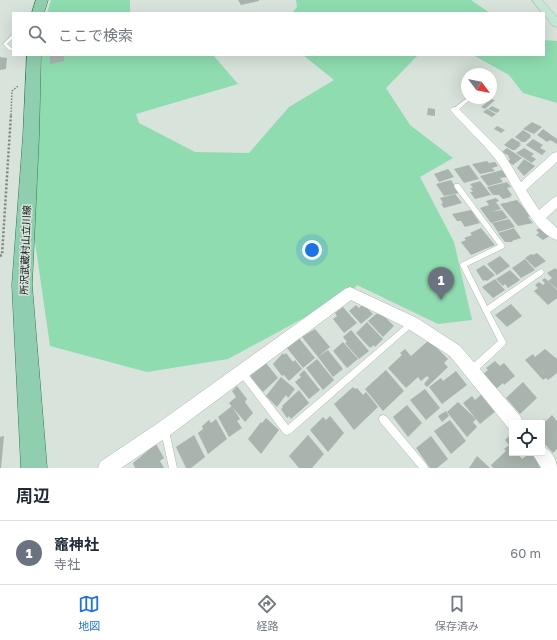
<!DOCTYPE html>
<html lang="ja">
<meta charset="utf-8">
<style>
body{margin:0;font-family:"Golos Text","Noto Sans JP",sans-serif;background:#f6f6f7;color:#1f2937}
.controls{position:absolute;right:12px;bottom:12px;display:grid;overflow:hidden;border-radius:0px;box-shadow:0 4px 16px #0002}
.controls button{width:36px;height:36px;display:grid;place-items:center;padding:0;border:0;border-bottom:1px solid #e0e1e3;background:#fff;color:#1f2937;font:20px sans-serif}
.compass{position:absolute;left:461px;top:68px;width:36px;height:36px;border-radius:50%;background:#fff;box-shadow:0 4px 16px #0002;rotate:122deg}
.you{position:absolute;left:312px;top:250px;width:14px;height:14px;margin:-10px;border:3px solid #fff;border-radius:50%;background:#1a73e8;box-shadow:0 0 0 6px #1a73e833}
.badge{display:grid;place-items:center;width:26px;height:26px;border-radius:50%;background:#1a73e8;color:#fff;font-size:13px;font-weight:700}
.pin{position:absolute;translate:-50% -33px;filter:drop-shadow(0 1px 2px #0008)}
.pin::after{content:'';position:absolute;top:21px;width:14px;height:12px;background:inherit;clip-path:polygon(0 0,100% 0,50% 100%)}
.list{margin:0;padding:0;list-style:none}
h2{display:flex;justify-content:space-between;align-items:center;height:52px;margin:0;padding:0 16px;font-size:17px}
h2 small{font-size:13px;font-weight:400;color:#747a83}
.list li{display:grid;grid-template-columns:26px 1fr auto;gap:12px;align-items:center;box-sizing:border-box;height:64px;padding:0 16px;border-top:1px solid #e0e1e3}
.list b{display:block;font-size:15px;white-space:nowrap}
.list p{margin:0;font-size:13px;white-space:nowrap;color:#747a83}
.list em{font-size:13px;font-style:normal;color:#747a83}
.icon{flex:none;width:22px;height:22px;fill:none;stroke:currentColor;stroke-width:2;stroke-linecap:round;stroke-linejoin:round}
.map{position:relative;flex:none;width:557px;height:468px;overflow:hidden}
.search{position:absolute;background:#fff;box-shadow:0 4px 16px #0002;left:12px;right:12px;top:12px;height:44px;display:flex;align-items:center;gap:10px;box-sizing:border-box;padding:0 14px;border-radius:0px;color:#747a83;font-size:15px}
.sheet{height:116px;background:#fff}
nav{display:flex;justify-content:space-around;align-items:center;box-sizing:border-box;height:56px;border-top:1px solid #e0e1e3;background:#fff;font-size:11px;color:#747a83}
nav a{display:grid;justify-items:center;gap:2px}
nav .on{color:#1a73e8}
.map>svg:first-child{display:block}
.green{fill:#8fdcb0}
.building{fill:#a8b4ad}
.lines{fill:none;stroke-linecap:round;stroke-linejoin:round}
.lane-casing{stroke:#abb7b0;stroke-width:1}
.street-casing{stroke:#abb7b0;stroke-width:1}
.secondary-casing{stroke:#abb7b0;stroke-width:1}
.primary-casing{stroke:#307753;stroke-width:1}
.path-far1{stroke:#7d8580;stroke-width:1.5;stroke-dasharray:1.5 1.5;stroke-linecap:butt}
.path{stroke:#7d8580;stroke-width:2.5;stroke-dasharray:2 2;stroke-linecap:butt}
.lane{fill:#fff;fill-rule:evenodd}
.street{fill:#fff;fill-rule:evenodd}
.secondary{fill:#c7e7d7;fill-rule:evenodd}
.primary{fill:#8fcfaf;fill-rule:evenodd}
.labels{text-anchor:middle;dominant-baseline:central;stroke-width:3;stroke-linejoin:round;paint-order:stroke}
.street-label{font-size:10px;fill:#0c100d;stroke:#d7e3db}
</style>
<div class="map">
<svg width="557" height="468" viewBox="0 0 557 468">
<rect width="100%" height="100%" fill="#d7e3db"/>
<g class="green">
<polygon points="51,0 130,0 130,13 47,13"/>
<polygon points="296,0 471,0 490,13 292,13 297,7"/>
<polygon points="544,40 557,41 557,103 523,93 509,75 473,55 544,55"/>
<polygon points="42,55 213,55 238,84 136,114 139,123 195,152 249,153 289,107 334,80 303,55 418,55 386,88 410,125 453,158 420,177 454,242 472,320 438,324 357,285 350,293 228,359 147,372 50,346 34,235"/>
</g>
<g class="building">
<polygon points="238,0 259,0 259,1 241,5"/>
<polygon points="50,55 64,55 64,61 50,64"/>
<polygon points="0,57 7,58 6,69 0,70"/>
<polygon points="486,98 495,100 485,109 481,107 486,103 482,102"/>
<polygon points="492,106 500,110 497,113 488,109"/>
<polygon points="428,108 435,109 435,116 427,115"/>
<polygon points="487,109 496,114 492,117 483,112"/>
<polygon points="532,122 542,127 534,134 523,129"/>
<polygon points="497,126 505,130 501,133 494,129"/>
<polygon points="543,129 557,139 557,144 550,140 547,142 537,135"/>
<polygon points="523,130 531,135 530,136 531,137 525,142 522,142 515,137"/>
<polygon points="512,138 521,143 519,144 521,145 515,150 512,150 504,145"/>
<polygon points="533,139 543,145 540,148 546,151 542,155 526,145"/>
<polygon points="507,148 522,158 513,165 508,162 510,159 508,157 509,156 502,152"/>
<polygon points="524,148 534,154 531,156 536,159 532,163 516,153"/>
<polygon points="524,159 535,166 524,176 517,168"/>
<polygon points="487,161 489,163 495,162 498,166 492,168 495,171 480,174 472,164"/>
<polygon points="469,165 479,179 464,183 454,169"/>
<polygon points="448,169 454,177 439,182 434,174"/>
<polygon points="502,170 507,177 500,178 503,182 488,186 480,176"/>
<polygon points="451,180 459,193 444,196 436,184"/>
<polygon points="480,181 491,195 475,199 470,192 473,192 470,188 473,188 470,184"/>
<polygon points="507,182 511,187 507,188 512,195 510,196 511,197 503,199 499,195 493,195 487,187"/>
<polygon points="455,194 462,203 444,208 441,204 443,203 440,198"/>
<polygon points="496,198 499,201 496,202 501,209 491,212 502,210 508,218 491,223 480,208 489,205 486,201"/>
<polygon points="517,200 531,216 528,217 533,223 518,226 500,204"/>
<polygon points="471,210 480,223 465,227 461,221 457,221 452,214"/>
<polygon points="509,219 515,227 498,232 492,223"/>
<polygon points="541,227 551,235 543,240 536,235 539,233 536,230"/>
<polygon points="481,228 495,245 471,255 461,242 466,240 464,238 472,235 470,233"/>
<polygon points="514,228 521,238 512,241 513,242 505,242 498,233"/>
<polygon points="537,253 546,261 535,268 525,258 531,254 533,255"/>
<polygon points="500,256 510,266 497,275 487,264"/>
<polygon points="525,259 535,270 521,278 512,268"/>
<polygon points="484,265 495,275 487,281 485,280 483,281 476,270"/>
<polygon points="555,268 557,270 557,289 548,281 552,278 547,273"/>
<polygon points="510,270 520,280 508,288 505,284 503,286 496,279"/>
<polygon points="545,278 557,290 557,298 548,305 534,291 538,288 535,285 539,282 543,285 545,283 542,280"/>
<polygon points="495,279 505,290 493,298 482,287"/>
<polygon points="363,304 373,314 361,324 349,311 356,305 359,308"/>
<polygon points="511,304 522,316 507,327 495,315"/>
<polygon points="343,307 357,323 344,333 333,319 337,316 335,313"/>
<polygon points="381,313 394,326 383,337 368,321 376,314"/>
<polygon points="367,322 383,339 375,347 374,345 370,348 356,333"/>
<polygon points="315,329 330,347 318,357 302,337"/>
<polygon points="351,330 369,351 359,359 345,343 347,342 343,337"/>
<polygon points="299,338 315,358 303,368 287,348"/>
<polygon points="429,340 448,359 444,363 448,367 427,387 424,384 429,378 427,376 421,381 418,377 406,388 388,368 402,355 400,353 405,349 411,356"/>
<polygon points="343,342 358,359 347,368 333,351"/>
<polygon points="545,349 557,359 557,373 548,380 546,378 543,380 525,360 533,354 535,357"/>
<polygon points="328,350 343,369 333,377 318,357"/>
<polygon points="283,353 284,355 286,353 293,362 295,360 302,369 289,381 284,375 282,376 273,364"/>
<polygon points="317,359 334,380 323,390 306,368"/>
<polygon points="495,361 500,366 504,363 515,376 504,385 503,383 496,389 483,374 488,370 486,368"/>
<polygon points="266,363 278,378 263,392 250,376"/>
<polygon points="304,370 320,390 309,399 295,382 301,377 299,375"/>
<polygon points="386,370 404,391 383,411 365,389"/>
<polygon points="456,371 467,385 442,404 429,387 441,378 443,381"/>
<polygon points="281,377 295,389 288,398 286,395 277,407 266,396"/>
<polygon points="523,382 537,398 520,414 506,398"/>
<polygon points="237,386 247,399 245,402 253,413 245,422 229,403 236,397 232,391"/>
<polygon points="353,387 355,389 357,388 363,395 366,392 378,407 354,430 334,404"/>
<polygon points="425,389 440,408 426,420 410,400"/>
<polygon points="299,390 309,403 291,419 289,416 287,418 281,409 283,407 282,406"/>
<polygon points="482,394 496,411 480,424 463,403 472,396 475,400"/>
<polygon points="458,402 476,419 473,422 477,427 467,437 447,412"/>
<polygon points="407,405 422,423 408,437 393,417"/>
<polygon points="232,406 240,419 237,421 242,428 229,437 218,417"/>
<polygon points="446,411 449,416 442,422 438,416"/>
<polygon points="552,415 557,421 557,449 553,453 542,441 542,423 539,423 544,419 546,421"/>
<polygon points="330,416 344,433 328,452 310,430 323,417 326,420"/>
<polygon points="266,418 279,430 261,454 248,439 261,422 262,423"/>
<polygon points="216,419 227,439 208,454 198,433 203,429 202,426 209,420 211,423"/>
<polygon points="450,420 466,441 451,454 434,431"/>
<polygon points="512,433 512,453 517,453 522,459 530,453 532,453 545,468 493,468 491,465 506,451 504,449 509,445 505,440"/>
<polygon points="194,435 205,457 191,468 186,468 176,447"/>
<polygon points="308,435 324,454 312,468 299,468 289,456"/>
<polygon points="4,436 1,468 0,468 0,437"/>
<polygon points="431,436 448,459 437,468 430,468 416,448"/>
<polygon points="156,444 164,458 160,461 164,468 135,468 133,463"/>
<polygon points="477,456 490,468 469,468"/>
</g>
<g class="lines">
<g class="lane-casing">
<g id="lane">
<polygon points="12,35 13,35 13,38 7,44 13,49 13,51 9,50 3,44"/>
<polygon points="467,98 472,98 457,111 453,111 453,109"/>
<polygon points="455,184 459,184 505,246 504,248 467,266 487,306 539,270 541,269 543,270 544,272 543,274 490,312 506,342 505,345 475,373 472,374 469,373 468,370 469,367 498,341 460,265 461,263 498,245 455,188 454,186"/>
<polygon points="412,320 414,321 415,323 414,325 290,434 287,435 284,434 237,372 238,369 241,368 244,369 288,425 410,321"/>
<polygon points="383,415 386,416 427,465 428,468 419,468 380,422 379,419 380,416"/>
<polygon points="165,427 168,428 169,431 177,468 169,468 161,431 162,428"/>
</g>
</g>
<g class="street-casing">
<g id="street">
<path d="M455,107L458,108L504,154L521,182L553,153L557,152V162L526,190L539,210L553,198L557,196V208L546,218L557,228V240C530,231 513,182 496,160C483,143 466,128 452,112L450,110L452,108Z"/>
<polygon points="350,287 417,318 460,346 521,417 523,423 512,423 512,430 509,429 450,356 407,328 351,300 170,435 121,468 98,468 100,462 158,423 345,289"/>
<path d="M542,446C550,449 557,459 557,468H541L532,453H542Z"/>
</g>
</g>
<g class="secondary-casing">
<polygon id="secondary" points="532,0 542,0 557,17 557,27 553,26 544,15 544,13 542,13"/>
</g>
<g class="primary-casing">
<g id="primary">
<polygon points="36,0 48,0 44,13 32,13"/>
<polygon points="27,55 41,55 39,136 32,285 47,468 21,468 12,285 23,136"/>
</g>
</g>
<polyline class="path-far1" points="11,115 12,91 18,86"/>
<polyline class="path" points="0,256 2,255 11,114"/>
<use href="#lane" class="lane"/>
<use href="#street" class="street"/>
<use href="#secondary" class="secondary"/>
<use href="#primary" class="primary"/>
</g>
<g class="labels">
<g class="street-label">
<text transform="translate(25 250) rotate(-88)">所沢武蔵村山立川線</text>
</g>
</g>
</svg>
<div class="controls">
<button><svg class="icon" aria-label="locate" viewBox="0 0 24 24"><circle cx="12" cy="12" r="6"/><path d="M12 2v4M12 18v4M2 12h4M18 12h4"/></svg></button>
</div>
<svg class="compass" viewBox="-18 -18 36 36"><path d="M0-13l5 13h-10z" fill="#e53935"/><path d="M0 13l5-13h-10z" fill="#747a83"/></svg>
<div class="you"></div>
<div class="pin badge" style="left:441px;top:300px;background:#6b7280">1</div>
<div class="search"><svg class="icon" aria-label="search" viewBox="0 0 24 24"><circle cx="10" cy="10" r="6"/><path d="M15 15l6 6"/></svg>ここで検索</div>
</div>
<section class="sheet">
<h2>周辺<small></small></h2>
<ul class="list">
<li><span class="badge" style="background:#6b7280">1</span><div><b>竈神社</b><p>寺社</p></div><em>60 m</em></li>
</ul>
</section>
<nav>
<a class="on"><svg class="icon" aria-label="map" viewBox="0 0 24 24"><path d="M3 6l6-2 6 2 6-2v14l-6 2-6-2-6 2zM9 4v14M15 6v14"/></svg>地図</a>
<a><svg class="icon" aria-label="directions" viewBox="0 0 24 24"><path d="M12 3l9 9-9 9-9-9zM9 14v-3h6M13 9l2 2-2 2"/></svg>経路</a>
<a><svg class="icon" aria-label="saved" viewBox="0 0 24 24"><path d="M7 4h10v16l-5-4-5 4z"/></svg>保存済み</a>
</nav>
